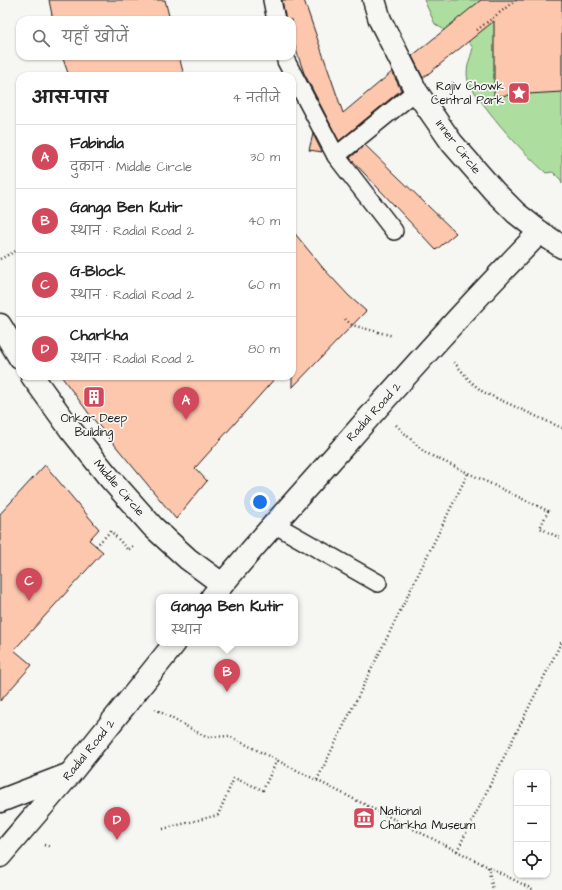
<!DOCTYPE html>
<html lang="hi">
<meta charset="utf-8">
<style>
body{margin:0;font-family:"Architects Daughter","Playpen Sans Deva",sans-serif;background:#f6f6f6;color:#222}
.controls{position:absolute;right:12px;bottom:12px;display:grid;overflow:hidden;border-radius:8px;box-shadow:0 1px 3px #0004}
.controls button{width:36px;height:36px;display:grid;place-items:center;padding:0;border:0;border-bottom:1px solid #e0e0e0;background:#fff;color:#222;font:20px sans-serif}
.you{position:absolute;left:260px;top:502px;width:14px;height:14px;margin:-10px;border:3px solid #fff;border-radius:50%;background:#1a73e8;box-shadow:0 0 0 6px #1a73e833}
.badge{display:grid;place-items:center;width:26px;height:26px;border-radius:50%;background:#d1495b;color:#fff;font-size:13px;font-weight:700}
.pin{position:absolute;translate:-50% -33px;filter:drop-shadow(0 1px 2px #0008)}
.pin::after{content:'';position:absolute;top:21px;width:14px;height:12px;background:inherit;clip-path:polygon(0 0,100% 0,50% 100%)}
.popup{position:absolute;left:156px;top:594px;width:142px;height:52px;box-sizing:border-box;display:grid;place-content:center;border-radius:8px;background:#fff;filter:drop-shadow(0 1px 3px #0005);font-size:13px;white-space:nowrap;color:#767676}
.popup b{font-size:15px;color:#222}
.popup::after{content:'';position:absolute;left:50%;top:100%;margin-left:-8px;border:8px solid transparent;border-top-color:#fff}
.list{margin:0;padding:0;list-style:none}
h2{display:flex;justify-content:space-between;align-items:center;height:52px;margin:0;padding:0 16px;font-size:17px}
h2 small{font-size:13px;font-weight:400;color:#767676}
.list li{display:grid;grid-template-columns:26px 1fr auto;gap:12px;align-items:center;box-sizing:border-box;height:64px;padding:0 16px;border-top:1px solid #e0e0e0}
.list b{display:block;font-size:15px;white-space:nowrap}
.list p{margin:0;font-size:13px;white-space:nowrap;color:#767676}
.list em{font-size:13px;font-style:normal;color:#767676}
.icon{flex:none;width:22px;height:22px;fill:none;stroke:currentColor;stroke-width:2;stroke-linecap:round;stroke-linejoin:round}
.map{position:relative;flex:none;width:562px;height:890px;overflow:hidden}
.search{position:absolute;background:#fff;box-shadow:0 1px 3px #0004;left:16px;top:16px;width:280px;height:44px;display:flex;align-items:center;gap:10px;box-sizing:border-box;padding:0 14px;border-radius:12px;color:#767676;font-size:15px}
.panel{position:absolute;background:#fff;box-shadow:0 1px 3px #0004;left:16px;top:72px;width:280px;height:308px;border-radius:12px}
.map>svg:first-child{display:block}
.green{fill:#aede9f;stroke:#657d5e}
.building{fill:#fdc7ae;stroke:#1c1c1c}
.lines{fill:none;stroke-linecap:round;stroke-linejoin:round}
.service-casing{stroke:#1c1c1c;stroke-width:20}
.minor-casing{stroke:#1c1c1c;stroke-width:25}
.tertiary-casing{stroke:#1c1c1c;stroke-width:25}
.secondary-casing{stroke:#1c1c1c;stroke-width:25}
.path{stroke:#1c1c1c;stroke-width:2.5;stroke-dasharray:1 3;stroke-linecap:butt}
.service{stroke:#f6f6f2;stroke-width:17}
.minor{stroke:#f6f6f2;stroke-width:22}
.tertiary{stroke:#f6f6f2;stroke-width:22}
.secondary{stroke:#f6f6f2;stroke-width:22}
.labels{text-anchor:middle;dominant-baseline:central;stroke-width:3.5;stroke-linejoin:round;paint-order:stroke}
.poi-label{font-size:12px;fill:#1c1c1c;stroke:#f6f6f2;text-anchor:end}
.street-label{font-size:12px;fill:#1c1c1c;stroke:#f6f6f2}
</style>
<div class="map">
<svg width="562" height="890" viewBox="0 0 562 890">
<rect width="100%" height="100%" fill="#f6f6f2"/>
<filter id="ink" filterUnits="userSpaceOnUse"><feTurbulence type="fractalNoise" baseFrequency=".025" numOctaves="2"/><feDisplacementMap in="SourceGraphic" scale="8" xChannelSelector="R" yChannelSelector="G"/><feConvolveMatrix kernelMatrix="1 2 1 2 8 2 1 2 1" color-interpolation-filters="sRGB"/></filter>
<g filter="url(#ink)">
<path class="green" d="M424,0H562V184L561,180L553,172L546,173C521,150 498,125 478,97C475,92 470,87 468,81C465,68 470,60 473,48L462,33L446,31L435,24Z"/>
<g class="building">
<polygon points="49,0 165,0 170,20 53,20"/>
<polygon points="282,0 304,0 343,113 392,72 401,90 339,141 304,73 292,38 292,20 286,20"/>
<polygon points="481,0 562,0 562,92 494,96 494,21 423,78 412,56"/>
<polygon points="62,56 179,56 184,76 69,76"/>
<polygon points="313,134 322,152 309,150"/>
<polygon points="365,145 456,233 436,250 350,158"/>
<polygon points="292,230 323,268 349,296 366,311 292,388"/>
<polygon points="61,376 277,376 195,468 207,481 176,519 90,415"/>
<polygon points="45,465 99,529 89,540 103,552 14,650 32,665 0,701 0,514"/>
</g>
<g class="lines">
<g class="service-casing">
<g id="service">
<polyline points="272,0 276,20"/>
<polyline points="285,56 286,61 336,156 416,91"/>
<polyline points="336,156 394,231"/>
<polyline points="274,524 378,583"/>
</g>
</g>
<g class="minor-casing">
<g id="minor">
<polyline points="0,325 20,358"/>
<polyline points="32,376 71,430 107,475 153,527 188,559 222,584"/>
</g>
</g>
<g class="tertiary-casing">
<g id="tertiary">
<polyline points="374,0 380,20 416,91 452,143 494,191 516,213 540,232 562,247"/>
<path d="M212,597C253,546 298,498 341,449C406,375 471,302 540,232"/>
<polyline points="0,856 70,774 175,643"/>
</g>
</g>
<g class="secondary-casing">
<polyline id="secondary" points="0,801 70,774"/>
</g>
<g class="path">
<polyline points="477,30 516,0"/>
<polyline points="0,259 20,249"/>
<polyline points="345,319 352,325 393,336"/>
<polyline points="454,362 470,381 483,392 562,428"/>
<polyline points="396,425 424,452 548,511 540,528 562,539"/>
<polyline points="96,546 111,531 128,550 134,545"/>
<polyline points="155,709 206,737 229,736 534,890"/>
<polyline points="317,780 468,473"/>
<polyline points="163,829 218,815 234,778 263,790 277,760"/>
<polyline points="44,845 51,847"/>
<polyline points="457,851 562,641"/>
<polyline points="488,867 493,890"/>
</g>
<use href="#service" class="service"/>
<use href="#minor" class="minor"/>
<use href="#tertiary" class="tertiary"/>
<use href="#secondary" class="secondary"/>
</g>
</g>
<defs>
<g id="sight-square" transform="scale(1.15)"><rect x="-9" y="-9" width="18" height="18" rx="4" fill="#d1495b" stroke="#f6f6f2"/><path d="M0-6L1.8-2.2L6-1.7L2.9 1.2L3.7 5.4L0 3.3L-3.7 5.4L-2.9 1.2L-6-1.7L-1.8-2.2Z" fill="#fff"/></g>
<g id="building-square" transform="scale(1.15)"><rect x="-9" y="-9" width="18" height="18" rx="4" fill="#d1495b" stroke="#f6f6f2"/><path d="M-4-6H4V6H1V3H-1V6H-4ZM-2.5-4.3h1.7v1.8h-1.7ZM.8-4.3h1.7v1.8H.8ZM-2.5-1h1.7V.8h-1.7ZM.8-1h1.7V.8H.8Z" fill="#fff"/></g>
<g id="museum-square" transform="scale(1.15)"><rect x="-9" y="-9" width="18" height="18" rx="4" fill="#d1495b" stroke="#f6f6f2"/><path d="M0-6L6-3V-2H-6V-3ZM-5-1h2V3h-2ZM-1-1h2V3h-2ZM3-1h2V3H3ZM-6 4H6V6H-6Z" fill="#fff"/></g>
</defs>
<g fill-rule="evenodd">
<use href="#sight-square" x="519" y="93"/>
<use href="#building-square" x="94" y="397"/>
<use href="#museum-square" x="364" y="818"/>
</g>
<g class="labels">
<g class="poi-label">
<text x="504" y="86">Rajiv Chowk<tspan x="504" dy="14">Central Park</tspan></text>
<text x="94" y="418" text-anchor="middle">Onkar Deep<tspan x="94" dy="14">Building</tspan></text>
<text x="380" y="811" text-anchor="start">National<tspan x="380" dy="14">Charkha Museum</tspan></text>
</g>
<g class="street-label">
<text transform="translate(458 147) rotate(52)">Inner Circle</text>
<text transform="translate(374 412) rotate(-48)">Radial Road 2</text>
<text transform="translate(119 488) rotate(49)">Middle Circle</text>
<text transform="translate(89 750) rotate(-51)">Radial Road 2</text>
</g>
</g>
</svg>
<div class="controls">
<button>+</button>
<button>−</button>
<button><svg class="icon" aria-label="locate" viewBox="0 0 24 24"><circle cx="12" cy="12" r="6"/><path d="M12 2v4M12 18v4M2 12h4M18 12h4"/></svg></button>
</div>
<div class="you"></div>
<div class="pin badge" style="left:186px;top:420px">A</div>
<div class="pin badge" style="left:227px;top:692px">B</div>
<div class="popup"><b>Ganga Ben Kutir</b>स्थान</div>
<div class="pin badge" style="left:29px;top:601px">C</div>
<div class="pin badge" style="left:117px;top:840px">D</div>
<div class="search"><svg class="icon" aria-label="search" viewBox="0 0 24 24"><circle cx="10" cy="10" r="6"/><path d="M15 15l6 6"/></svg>यहाँ खोजें</div>
<section class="panel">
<h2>आस-पास<small>4 नतीजे</small></h2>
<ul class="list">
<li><span class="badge">A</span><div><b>Fabindia</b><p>दुकान · Middle Circle</p></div><em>30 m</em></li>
<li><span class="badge">B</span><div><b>Ganga Ben Kutir</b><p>स्थान · Radial Road 2</p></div><em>40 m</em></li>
<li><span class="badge">C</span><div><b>G-Block</b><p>स्थान · Radial Road 2</p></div><em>60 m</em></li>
<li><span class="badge">D</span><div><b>Charkha</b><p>स्थान · Radial Road 2</p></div><em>80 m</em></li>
</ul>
</section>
</div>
